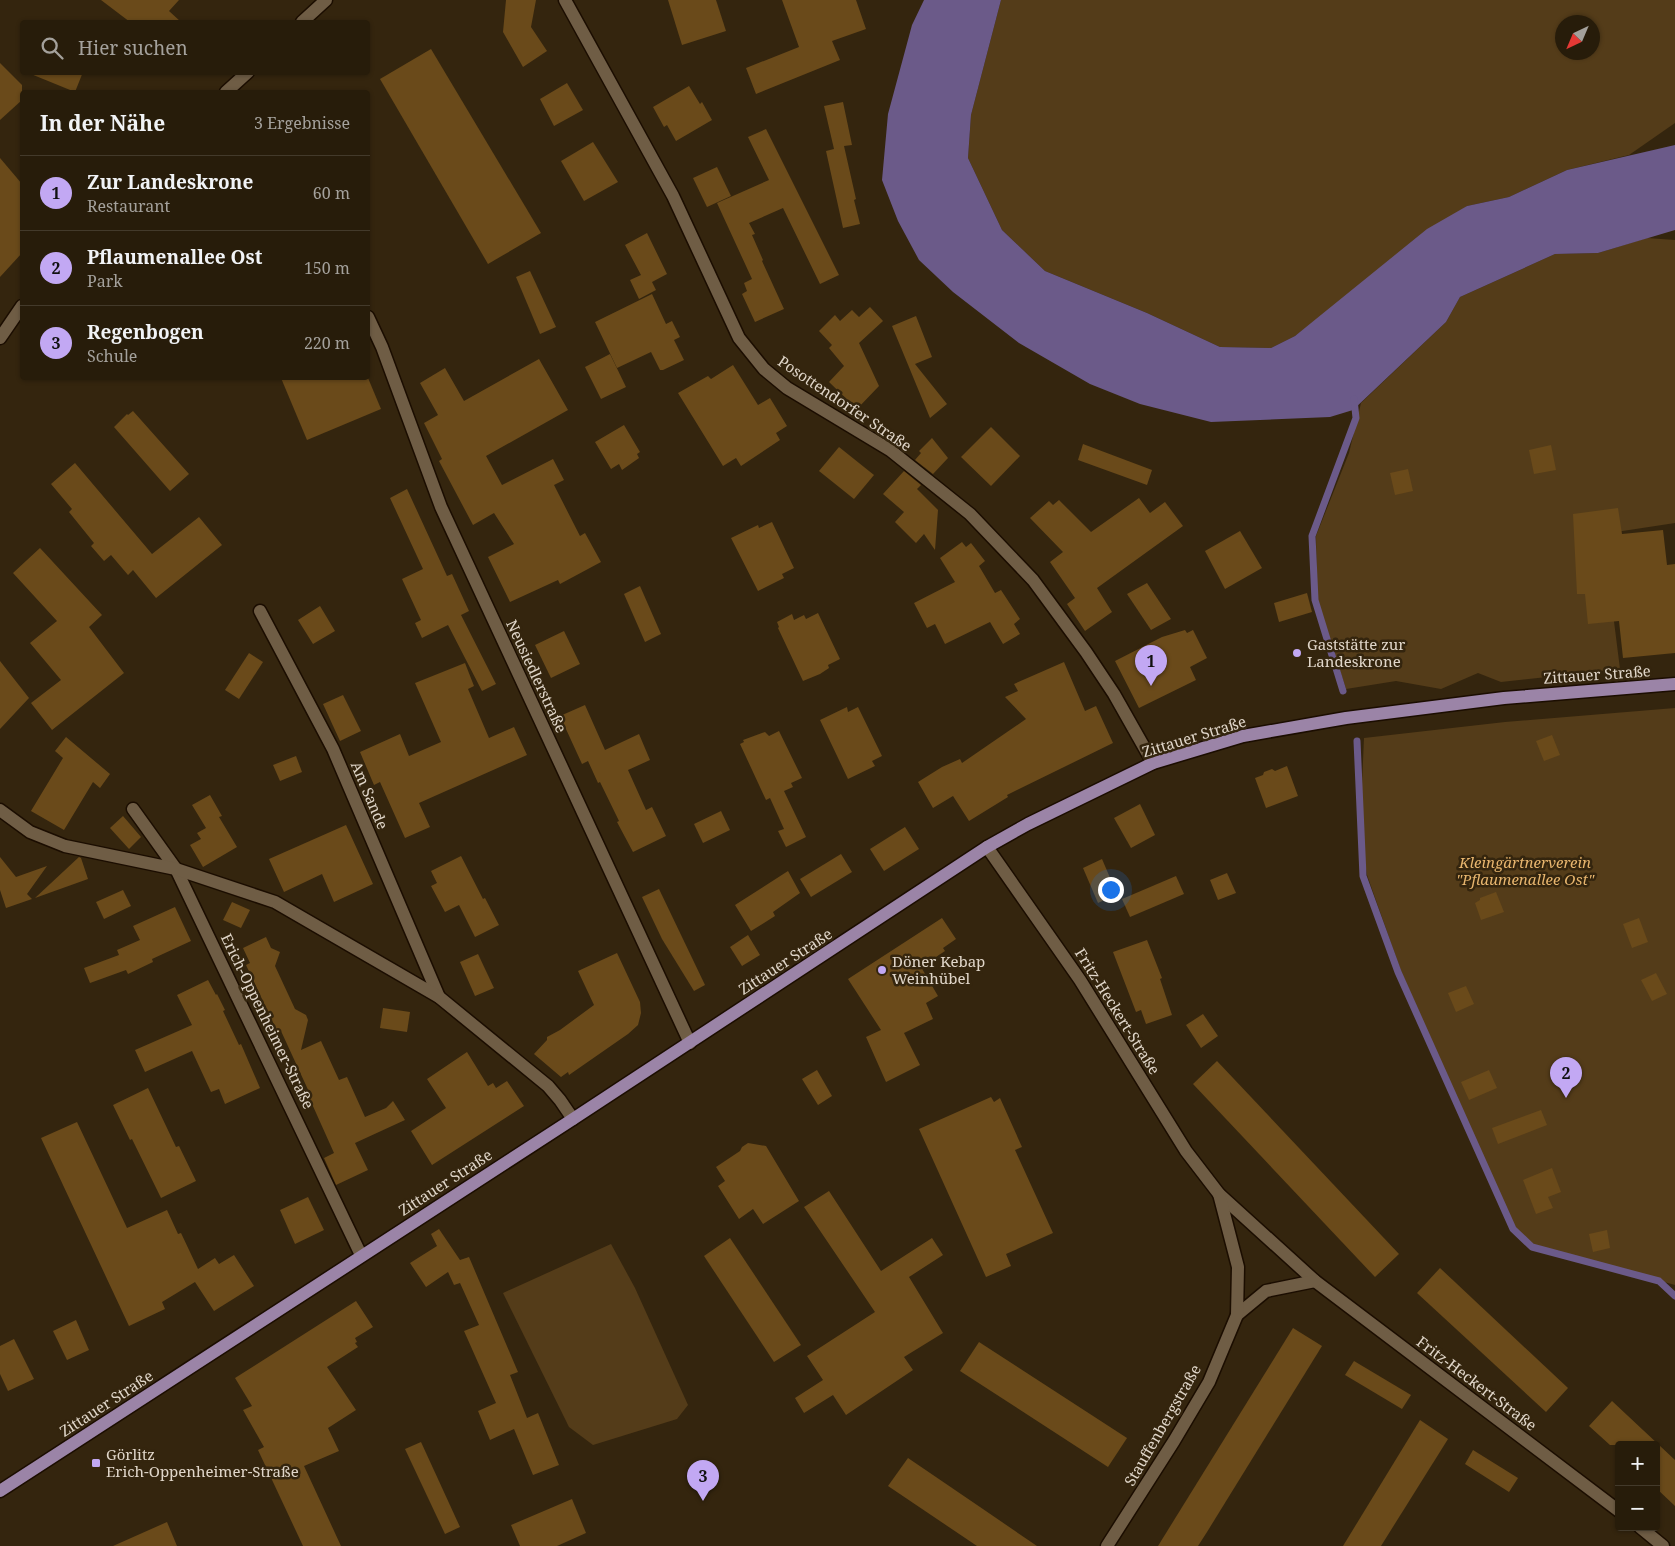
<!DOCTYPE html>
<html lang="de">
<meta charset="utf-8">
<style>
body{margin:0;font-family:"Noto Serif",serif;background:#2f2513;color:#f1f3f6}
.controls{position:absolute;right:15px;bottom:15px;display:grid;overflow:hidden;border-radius:5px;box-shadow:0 1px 4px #0004}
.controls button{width:45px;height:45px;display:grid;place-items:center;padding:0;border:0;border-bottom:1px solid #433a2b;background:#271c0a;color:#f1f3f6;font:25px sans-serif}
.compass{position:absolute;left:1555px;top:15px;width:45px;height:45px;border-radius:50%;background:#271c0a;box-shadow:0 1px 4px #0004;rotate:224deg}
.you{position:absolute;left:1110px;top:889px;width:18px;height:18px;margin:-12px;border:4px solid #fff;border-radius:50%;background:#1a73e8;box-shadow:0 0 0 8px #1a73e833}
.badge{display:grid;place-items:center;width:32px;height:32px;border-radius:50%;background:#c2a8f3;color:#111;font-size:16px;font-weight:700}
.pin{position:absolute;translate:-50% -41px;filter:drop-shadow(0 1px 2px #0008)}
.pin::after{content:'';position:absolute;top:26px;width:18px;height:15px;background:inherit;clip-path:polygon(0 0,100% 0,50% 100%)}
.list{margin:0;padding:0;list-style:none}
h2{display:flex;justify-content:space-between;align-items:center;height:65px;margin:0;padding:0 20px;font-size:21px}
h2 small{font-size:16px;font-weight:400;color:#a4a19c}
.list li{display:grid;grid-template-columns:32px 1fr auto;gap:15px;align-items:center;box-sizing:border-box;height:75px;padding:0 20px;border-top:1px solid #433a2b}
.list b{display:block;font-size:19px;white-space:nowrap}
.list p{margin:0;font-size:16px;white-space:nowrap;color:#a4a19c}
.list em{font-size:16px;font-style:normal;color:#a4a19c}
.icon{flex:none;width:28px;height:28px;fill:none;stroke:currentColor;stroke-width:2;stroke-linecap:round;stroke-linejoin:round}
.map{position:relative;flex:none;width:1675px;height:1546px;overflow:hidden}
.search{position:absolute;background:#271c0a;box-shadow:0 1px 4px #0004;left:20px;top:20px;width:350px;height:55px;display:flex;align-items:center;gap:12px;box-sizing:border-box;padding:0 18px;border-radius:5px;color:#a4a19c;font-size:19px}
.panel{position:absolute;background:#271c0a;box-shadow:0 1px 4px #0004;left:20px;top:90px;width:350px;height:290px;border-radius:5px}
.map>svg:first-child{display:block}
.green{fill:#543c19;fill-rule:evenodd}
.water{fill:#6b5a89}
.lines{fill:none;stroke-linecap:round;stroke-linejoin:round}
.stream{stroke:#6b5a89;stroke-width:7}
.building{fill:#6a4a1a}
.minor-casing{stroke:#1b0d00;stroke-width:15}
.primary-casing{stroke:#1b0d00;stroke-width:15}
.minor{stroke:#6f5d45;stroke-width:12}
.primary{stroke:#9b84a7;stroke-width:12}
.poi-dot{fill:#c2a8f3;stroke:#34250e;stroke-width:2}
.labels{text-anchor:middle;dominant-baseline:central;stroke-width:5;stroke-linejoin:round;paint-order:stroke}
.street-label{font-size:15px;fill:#e0d6c9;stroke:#34250e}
.poi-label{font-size:15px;fill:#e0d6c9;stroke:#34250e;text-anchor:start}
.park-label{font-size:15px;font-style:italic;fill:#e7b56e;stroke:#34250e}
</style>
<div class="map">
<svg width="1675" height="1546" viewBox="0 0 1675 1546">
<rect width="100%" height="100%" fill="#34250e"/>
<g class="green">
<path d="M1001,0H1675V123L1629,155L1567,170L1509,197L1467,206L1295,336L1271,348L1220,347L1147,313L1045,271L1002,230L968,158L971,115ZM1562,22H1592V52H1562Z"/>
<polygon points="1647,238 1675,240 1675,523 1603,534 1620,669 1501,682 1478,673 1441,689 1396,681 1346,689 1317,599 1316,536 1349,453 1361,403 1446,322 1460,297 1555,254 1598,253"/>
<polygon points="1675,708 1675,1285 1535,1246 1513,1226 1401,971 1367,875 1360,831 1364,738 1505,722"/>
<polygon points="611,1244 635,1288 688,1405 677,1419 593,1445 569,1427 503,1293"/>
</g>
<polygon class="water" points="924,0 1001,0 971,115 968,158 1002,230 1045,271 1147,313 1220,347 1271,348 1295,336 1427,229 1467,206 1509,197 1567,170 1675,145 1675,230 1598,253 1555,254 1460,297 1446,322 1353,410 1330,417 1211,422 1140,404 1090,384 1019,343 953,292 919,260 898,221 882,180 888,114 912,25"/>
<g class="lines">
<g class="stream">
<polyline points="1343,691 1315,600 1312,536 1356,418 1354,399"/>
<polyline points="1357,741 1363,876 1398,972 1513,1229 1532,1247 1659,1281 1675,1296"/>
</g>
</g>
<g class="building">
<polygon points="101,0 179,0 169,11 181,22 130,22"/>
<polygon points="506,0 536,0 531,27 547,51 523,67 503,32"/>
<polygon points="668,0 716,0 726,31 682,45"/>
<polygon points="782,0 856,0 866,29 832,41 840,60 756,94 746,68 799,47"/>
<polygon points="431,49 541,233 488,264 380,79"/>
<polygon points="0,63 22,85 22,100 0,120"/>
<polygon points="26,72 83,72 75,92"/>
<polygon points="567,83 583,110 554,126 540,99"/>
<polygon points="689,86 700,104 702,102 712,120 676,141 667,125 664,127 653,107"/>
<polygon points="843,102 852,145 844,146 856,199 854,200 860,224 843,228 826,151 834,149 824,106"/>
<polygon points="766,129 839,275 820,284 783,208 749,223 755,234 752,235 763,260 762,261 784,309 755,322 742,294 747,291 744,283 752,279 717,203 769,180 748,137"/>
<polygon points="593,142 618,182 584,201 561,161"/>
<polygon points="0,158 22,184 22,253 0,277"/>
<polygon points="717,167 731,196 707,207 693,178"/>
<polygon points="647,233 667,274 652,282 656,290 639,299 630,280 641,275 625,245"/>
<polygon points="530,271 556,327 540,334 516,277"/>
<polygon points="652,294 666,324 672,321 680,337 674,340 684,360 663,370 660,370 651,352 617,368 595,322"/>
<polygon points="870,307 883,321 859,343 879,386 857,409 829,382 844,366 829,348 832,345 819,331 835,315 840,321 852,310 859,317"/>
<polygon points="916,316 932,357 915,364 947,404 930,418 892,326"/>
<polygon points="610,354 626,387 601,399 585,367"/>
<polygon points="539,359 568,410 486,456 502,485 553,459 564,480 554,485 580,536 585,533 601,562 560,584 558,580 510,602 488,557 514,544 494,513 473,525 439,461 442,459 424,423 438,415 420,383 445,368 464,401"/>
<polygon points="733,365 758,405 770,398 787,426 776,433 780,440 741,466 736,458 723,466 678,393 708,376 711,379"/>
<polygon points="281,378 368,378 381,409 307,440"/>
<polygon points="133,411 189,474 170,491 114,427 127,414 128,415"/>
<polygon points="624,425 640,452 637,454 639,458 622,470 619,464 611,469 595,442"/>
<polygon points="991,427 1020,456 991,486 961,457"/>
<polygon points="932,438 948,458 933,474 915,460 921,453 919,451"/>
<polygon points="1083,444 1152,470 1147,485 1078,460"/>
<polygon points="1551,445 1556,470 1534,474 1529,450"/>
<polygon points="839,447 874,475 854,499 819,471"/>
<polygon points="75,463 152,554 199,517 222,545 156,598 133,570 128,575 111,555 104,561 91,546 94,543 69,512 72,509 51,484"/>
<polygon points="1408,469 1413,491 1395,495 1390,473"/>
<polygon points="904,471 921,485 917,489 938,510 935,550 924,534 916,543 895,522 904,512 883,494"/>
<polygon points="407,489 447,576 452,574 469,611 461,615 496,684 482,691 448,625 422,638 415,623 421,620 402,579 423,569 390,498"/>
<polygon points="1139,498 1150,513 1165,502 1183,526 1097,588 1112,612 1085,631 1067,604 1075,598 1050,562 1063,552 1030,518 1049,501 1053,505 1059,500 1091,532"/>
<polygon points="1618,508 1622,534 1663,530 1667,565 1675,564 1675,653 1623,658 1619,621 1588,624 1585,594 1577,594 1573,514"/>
<polygon points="772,522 794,568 782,574 784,578 758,591 731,538 758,525 759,528"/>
<polygon points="1240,531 1262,568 1225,589 1205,551"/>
<polygon points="962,542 966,547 971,543 985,561 979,566 995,593 1001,590 1020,619 1014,624 1020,634 1003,644 990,622 945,644 935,624 927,628 914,603 955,582 940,558"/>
<polygon points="40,548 102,615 89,627 124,673 52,730 31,703 61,680 30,643 57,621 13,573"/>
<polygon points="1147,583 1171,619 1151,630 1127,594"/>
<polygon points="640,586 661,634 645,642 624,594"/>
<polygon points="1307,593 1312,612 1279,622 1274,603"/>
<polygon points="320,606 335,631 313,644 298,620"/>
<polygon points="818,613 840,659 828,665 829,668 820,674 803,681 778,628 779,627 777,622 792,614 794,620 804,615 806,619"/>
<polygon points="1185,630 1187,633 1193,630 1207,658 1190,667 1196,680 1139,708 1115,661 1162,637"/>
<polygon points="564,631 580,664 551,678 535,645"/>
<polygon points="249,653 263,662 239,699 225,690"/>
<polygon points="0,661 29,698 0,729"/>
<polygon points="1064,662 1085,711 1096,706 1113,743 1007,795 1008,797 969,821 953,796 933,808 918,782 942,767 960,759 962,763 1026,719 1005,697 1018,691 1014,684"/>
<polygon points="465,663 474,686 468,689 489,738 514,727 527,755 419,803 430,827 405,838 380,782 374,785 360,752 400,734 409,756 441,742 415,683"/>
<polygon points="343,695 361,731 340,741 323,704"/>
<polygon points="585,705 605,750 639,734 650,760 628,770 646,810 652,807 666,836 633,852 617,822 619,821 600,782 598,783 588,761 582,764 560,716"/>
<polygon points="847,707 848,712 858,707 882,756 872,761 875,766 848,779 820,720"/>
<polygon points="779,731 802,778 791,783 793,787 784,791 806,837 786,847 778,831 784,829 770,798 766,800 740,744 744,742 743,740 765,732 769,736"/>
<polygon points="1552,735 1560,755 1544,761 1536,741"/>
<polygon points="66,737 110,774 100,788 93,782 64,830 31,811 63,758 55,751"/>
<polygon points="296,756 302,772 280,781 273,765"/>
<polygon points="1287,766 1298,796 1266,808 1255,778 1263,775 1264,772 1272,769 1275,771"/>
<polygon points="210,795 222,816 219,817 237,847 203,867 190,845 201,839 197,833 206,828 192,805"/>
<polygon points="1140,804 1155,835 1131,848 1114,818"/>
<polygon points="721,811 730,830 703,843 694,824"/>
<polygon points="123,816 141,837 129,849 110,828"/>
<polygon points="346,825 373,884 334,902 322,874 284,892 269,859"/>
<polygon points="905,827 919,849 884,871 870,849"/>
<polygon points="841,854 852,872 811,897 800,879"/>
<polygon points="461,856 483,899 485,898 499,925 475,937 459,905 445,912 431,886 437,883 431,871"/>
<polygon points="0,857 16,877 47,866 27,894 32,899 6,908 0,890"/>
<polygon points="79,857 81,858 88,879 35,898"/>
<polygon points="1102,859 1117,894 1098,903 1083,868"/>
<polygon points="788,871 800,893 773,912 775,916 751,931 735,905"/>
<polygon points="1227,873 1236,893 1218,900 1210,880"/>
<polygon points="1176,876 1184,894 1130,917 1122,899"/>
<polygon points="659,889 705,985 694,991 662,939 642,897"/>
<polygon points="123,890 131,906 104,919 96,902"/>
<polygon points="1496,892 1504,912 1481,920 1475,903 1480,900 1480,898"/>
<polygon points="232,902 250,910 241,928 223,920"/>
<polygon points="175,907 191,941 152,959 153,962 128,974 126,970 90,983 84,968 119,955 117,950 140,940 133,926"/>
<polygon points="942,918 956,939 943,948 945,951 921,967 938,996 926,1003 933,1019 904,1033 920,1065 886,1082 866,1037 881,1030 848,979"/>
<polygon points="1639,918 1648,942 1632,948 1623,924"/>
<polygon points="748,935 760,955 742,966 730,947"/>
<polygon points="266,937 271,948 280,952 275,966 295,1009 306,1015 308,1020 301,1050 321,1041 339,1080 347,1077 365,1117 386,1108 393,1101 405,1120 355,1143 368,1170 336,1185 324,1158 334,1153 308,1095 310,1094 281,1031 278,1033 246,965 250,963 243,948"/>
<polygon points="1147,940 1162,978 1160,979 1172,1015 1146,1024 1141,1010 1136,1012 1113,952"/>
<polygon points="617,953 640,1002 641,1013 638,1025 628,1034 569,1075 568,1072 561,1077 534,1054 547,1040 547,1037 560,1030 594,1005 578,971"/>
<polygon points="478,954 494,988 475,996 460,962"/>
<polygon points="1656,973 1667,994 1652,1001 1641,980"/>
<polygon points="208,980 216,995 217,994 225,1010 223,1011 239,1045 241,1044 260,1088 225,1104 219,1089 211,1092 192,1051 145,1072 135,1050 192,1025 177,995"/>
<polygon points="1466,986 1474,1004 1456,1012 1448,993"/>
<polygon points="383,1008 410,1012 407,1032 380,1028"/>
<polygon points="1203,1014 1218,1036 1201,1048 1186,1025"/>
<polygon points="467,1052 488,1086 493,1083 496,1088 507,1081 524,1106 432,1165 411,1131 446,1108 427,1079"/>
<polygon points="1217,1061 1399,1254 1375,1277 1193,1084"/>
<polygon points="817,1070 832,1096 818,1105 802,1079"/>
<polygon points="1489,1070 1497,1088 1469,1100 1461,1082"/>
<polygon points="148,1088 176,1147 179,1146 196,1181 161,1198 132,1139 130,1140 113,1105"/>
<polygon points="991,1097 994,1102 1000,1098 1022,1147 1015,1150 1053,1233 1006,1254 1011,1266 986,1277 919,1129"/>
<polygon points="1541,1110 1547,1125 1498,1144 1492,1128"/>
<polygon points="77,1122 127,1228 167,1210 178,1234 181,1233 198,1269 215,1258 219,1264 234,1255 254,1286 214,1311 195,1282 162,1302 165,1309 129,1326 41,1138"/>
<polygon points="748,1143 766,1146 799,1201 763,1224 753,1209 739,1219 718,1186 725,1181 716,1167 740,1151 742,1147"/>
<polygon points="1552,1168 1561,1192 1548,1197 1553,1208 1536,1214 1523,1180"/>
<polygon points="829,1191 881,1271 932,1238 943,1255 909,1277 943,1333 904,1357 913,1370 846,1415 833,1395 804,1413 795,1398 823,1380 807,1356 875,1312 804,1207"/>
<polygon points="308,1197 324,1230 295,1244 280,1210"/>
<polygon points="439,1229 460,1260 469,1257 518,1372 510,1375 527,1418 538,1413 559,1465 533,1475 514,1429 490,1440 478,1411 496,1403 464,1331 479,1325 460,1283 454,1285 448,1272 426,1287 410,1263 437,1246 431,1234"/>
<polygon points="1607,1230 1610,1248 1593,1252 1589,1234"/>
<polygon points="730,1238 801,1345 774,1362 704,1256"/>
<polygon points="1440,1268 1568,1388 1546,1412 1417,1293"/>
<polygon points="356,1301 373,1327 355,1338 357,1342 355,1343 358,1347 327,1367 356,1410 328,1428 339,1451 304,1466 341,1546 303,1546 258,1450 264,1447 243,1410 252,1406 235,1378"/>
<polygon points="76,1320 89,1350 67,1360 53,1331"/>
<polygon points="1293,1328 1322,1346 1207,1532 1198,1546 1158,1546"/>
<polygon points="14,1339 34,1379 8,1391 0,1374 0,1346"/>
<polygon points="979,1342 1127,1438 1108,1467 960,1371"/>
<polygon points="1354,1361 1411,1395 1402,1409 1345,1375"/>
<polygon points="1612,1401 1675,1460 1675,1506 1656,1488 1656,1445 1610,1445 1589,1426"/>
<polygon points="1420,1420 1448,1439 1381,1546 1343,1546"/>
<polygon points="421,1442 460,1527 445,1534 405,1449"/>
<polygon points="1473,1450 1518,1478 1509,1492 1465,1464"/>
<polygon points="908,1458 980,1507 1037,1546 977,1546 888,1486"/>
<polygon points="572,1499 586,1533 557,1546 520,1546 511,1525"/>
<polygon points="167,1522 177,1546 113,1546"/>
</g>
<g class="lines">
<g class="minor-casing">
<g id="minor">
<polyline points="565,0 673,196 739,338 764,369 787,388 890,450 970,514 1033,580 1086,652 1114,694 1153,763"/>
<polyline points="302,22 326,0"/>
<polyline points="226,92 248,72"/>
<polyline points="368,317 382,347 441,507 690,1043"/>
<polyline points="0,338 22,306"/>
<polyline points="260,611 333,749 439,997"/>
<polyline points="133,809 176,869 361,1255"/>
<polyline points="0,810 30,832 65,846 176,869 275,902 439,997 548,1086 560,1100 573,1119"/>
<polyline points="987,847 1080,980 1186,1151 1219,1194 1315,1281 1619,1511"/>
<polyline points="1237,1315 1266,1291 1315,1281"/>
<polyline points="1640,1527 1663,1546"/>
<polyline points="1107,1546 1174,1441 1209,1382 1237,1315 1238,1267 1219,1194"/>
</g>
</g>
<g class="primary-casing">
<polyline id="primary" points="0,1491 573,1119 987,847 1028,824 1153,763 1243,736 1346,718 1504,698 1675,684"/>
</g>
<use href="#minor" class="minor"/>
<use href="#primary" class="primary"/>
</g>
<g class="poi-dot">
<circle cx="1297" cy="653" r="5"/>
<circle cx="882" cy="970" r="5"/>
<rect x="91" y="1458" width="10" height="10" rx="2.5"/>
</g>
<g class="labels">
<g class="street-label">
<text transform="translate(845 403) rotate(34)">Posottendorfer Straße</text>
<text transform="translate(1597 674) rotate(-4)">Zittauer Straße</text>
<text transform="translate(537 676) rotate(65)">Neusiedlerstraße</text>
<text transform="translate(1194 736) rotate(-17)">Zittauer Straße</text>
<text transform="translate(370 795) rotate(67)">Am Sande</text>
<text transform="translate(785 961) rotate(-33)">Zittauer Straße</text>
<text transform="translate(1118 1011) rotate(58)">Fritz-Heckert-Straße</text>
<text transform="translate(268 1021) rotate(64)">Erich-Oppenheimer-Straße</text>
<text transform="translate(445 1182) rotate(-33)">Zittauer Straße</text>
<text transform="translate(1477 1383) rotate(37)">Fritz-Heckert-Straße</text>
<text transform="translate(106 1403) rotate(-33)">Zittauer Straße</text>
<text transform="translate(1162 1425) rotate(-60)">Stauffenbergstraße</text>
</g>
<g class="poi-label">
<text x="1307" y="644">Gaststätte zur<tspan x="1307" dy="17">Landeskrone</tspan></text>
<text x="892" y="961">Döner Kebap<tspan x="892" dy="17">Weinhübel</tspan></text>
<text x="106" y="1454">Görlitz<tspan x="106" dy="17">Erich-Oppenheimer-Straße</tspan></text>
</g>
<g class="park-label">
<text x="1525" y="862">Kleingärtnerverein<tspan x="1525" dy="17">"Pflaumenallee Ost"</tspan></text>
</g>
</g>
</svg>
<div class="controls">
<button>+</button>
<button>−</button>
</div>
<svg class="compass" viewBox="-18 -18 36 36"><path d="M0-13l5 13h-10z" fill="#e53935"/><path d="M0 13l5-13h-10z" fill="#a4a19c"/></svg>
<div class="you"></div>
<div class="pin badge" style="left:1151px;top:686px">1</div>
<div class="pin badge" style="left:1566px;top:1098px">2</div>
<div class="pin badge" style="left:703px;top:1501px">3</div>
<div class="search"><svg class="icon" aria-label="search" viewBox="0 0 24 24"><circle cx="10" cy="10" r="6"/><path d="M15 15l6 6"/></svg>Hier suchen</div>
<section class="panel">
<h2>In der Nähe<small>3 Ergebnisse</small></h2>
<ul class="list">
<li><span class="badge">1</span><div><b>Zur Landeskrone</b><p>Restaurant</p></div><em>60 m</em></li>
<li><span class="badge">2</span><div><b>Pflaumenallee Ost</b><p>Park</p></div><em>150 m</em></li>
<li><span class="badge">3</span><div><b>Regenbogen</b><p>Schule</p></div><em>220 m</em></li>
</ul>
</section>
</div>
